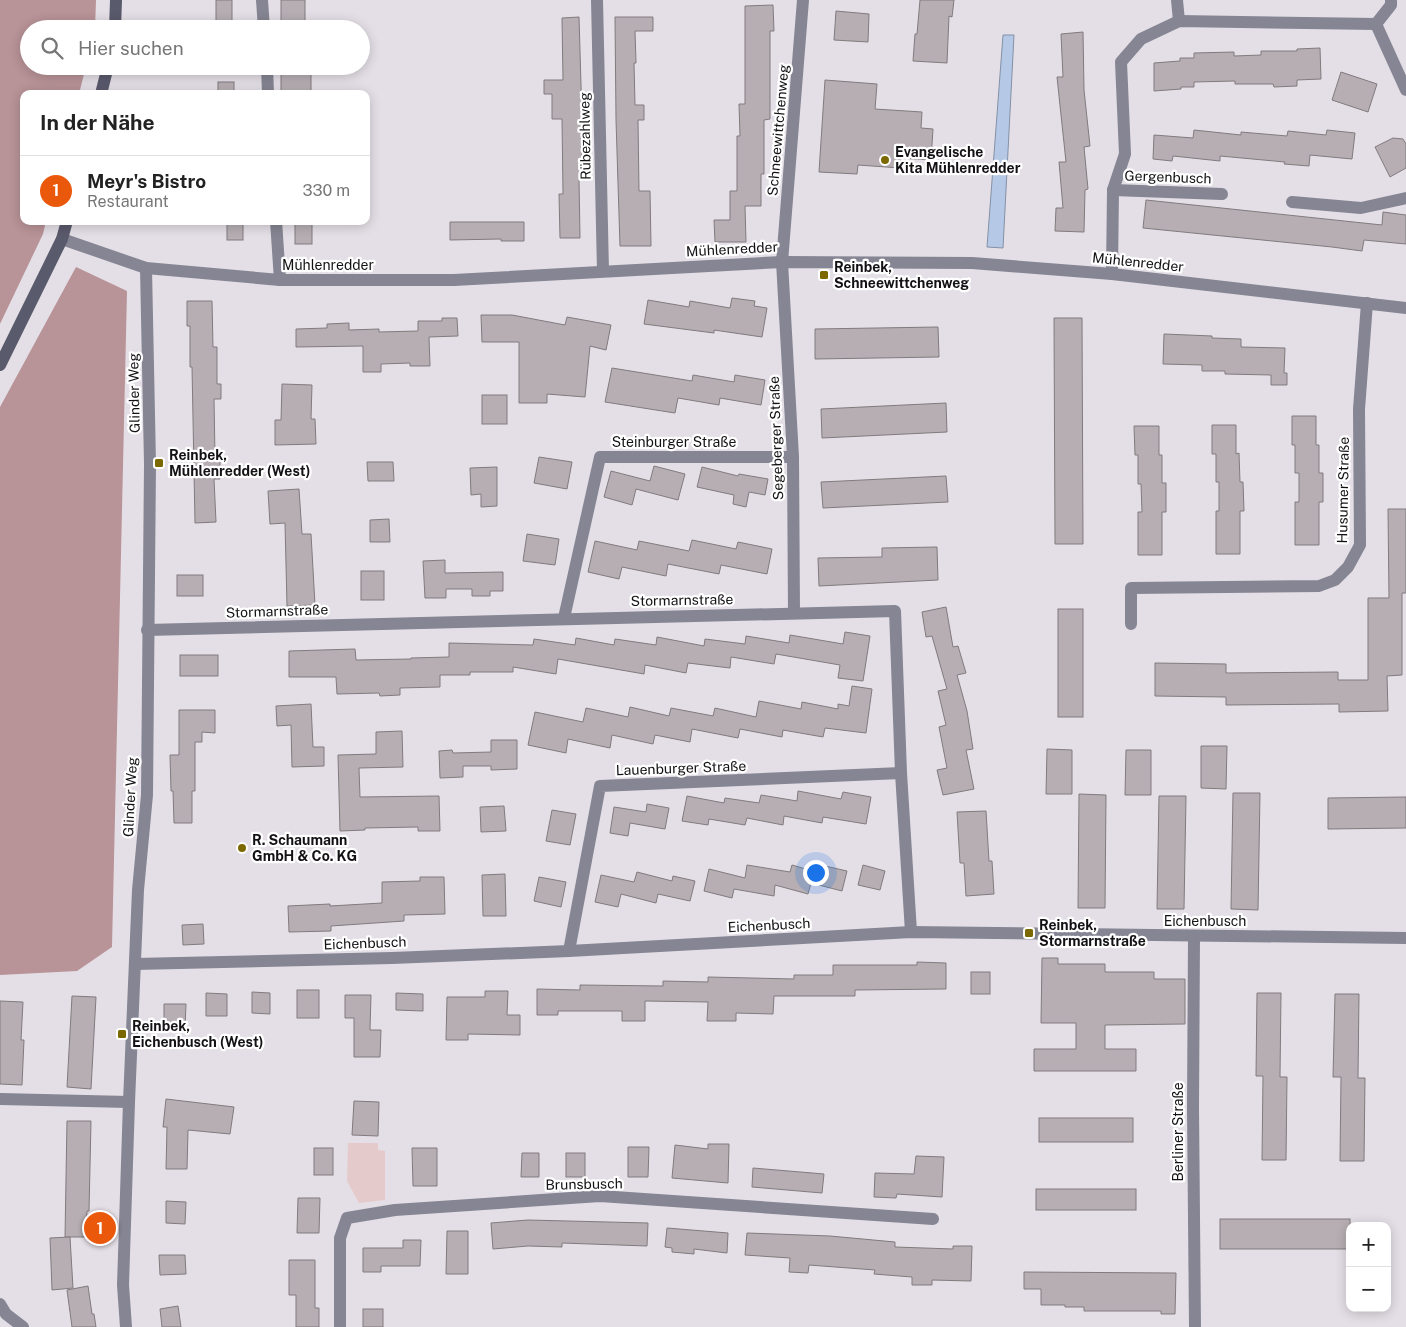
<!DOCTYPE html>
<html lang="de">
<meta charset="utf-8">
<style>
body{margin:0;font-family:"Public Sans",sans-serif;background:#f6f6f6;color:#222}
.controls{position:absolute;right:15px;bottom:15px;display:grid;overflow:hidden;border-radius:10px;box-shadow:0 2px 12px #0003}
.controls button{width:45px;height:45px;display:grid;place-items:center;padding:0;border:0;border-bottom:1px solid #e0e0e0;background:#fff;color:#222;font:25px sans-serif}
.you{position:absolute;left:815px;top:872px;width:18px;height:18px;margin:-12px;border:4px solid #fff;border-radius:50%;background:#1a73e8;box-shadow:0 0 0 8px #1a73e833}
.badge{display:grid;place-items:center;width:32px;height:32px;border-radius:50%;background:#ea580c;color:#fff;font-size:16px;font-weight:700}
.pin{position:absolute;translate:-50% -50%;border:2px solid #fff;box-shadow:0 1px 5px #0006}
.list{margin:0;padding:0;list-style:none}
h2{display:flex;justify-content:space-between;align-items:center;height:65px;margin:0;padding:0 20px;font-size:21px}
h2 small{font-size:16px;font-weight:400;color:#767676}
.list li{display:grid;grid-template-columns:32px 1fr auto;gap:15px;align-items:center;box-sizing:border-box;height:70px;padding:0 20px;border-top:1px solid #e0e0e0}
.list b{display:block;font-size:19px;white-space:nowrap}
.list p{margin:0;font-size:16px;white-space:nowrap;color:#767676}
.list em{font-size:16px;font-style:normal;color:#767676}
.icon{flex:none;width:28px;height:28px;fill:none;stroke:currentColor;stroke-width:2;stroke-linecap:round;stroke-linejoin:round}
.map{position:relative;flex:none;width:1406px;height:1327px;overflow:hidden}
.search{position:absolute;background:#fff;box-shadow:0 2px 12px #0003;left:20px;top:20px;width:350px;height:55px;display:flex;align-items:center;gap:12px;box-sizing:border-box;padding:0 18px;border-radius:28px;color:#767676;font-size:19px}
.panel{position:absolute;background:#fff;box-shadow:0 2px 12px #0003;left:20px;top:90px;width:350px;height:135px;border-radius:10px}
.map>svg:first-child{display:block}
.green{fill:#e5cacc}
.forest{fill:#b89397}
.water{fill:#b5c8e5;stroke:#8491a6}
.building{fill:#b6aeb2;stroke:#817b7e}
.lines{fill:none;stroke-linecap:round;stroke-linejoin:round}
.street{stroke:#858593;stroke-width:12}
.secondary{stroke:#5a5a6d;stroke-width:12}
.poi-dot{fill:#7c6800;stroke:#fff;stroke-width:2}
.labels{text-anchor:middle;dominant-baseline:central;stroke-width:4.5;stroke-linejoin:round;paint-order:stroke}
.street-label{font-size:14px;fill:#131114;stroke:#fff}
.poi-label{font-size:14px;font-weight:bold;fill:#131114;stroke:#fff;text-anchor:start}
</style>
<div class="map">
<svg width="1406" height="1327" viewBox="0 0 1406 1327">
<rect width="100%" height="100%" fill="#e4dfe6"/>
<polygon class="green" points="348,1143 378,1143 378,1150 385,1151 385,1200 359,1203 347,1181"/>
<g class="forest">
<polygon points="0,0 96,0 95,29 29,29 29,66 86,66 79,94 24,94 24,221 46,221 43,234 0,324"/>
<polygon points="76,267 127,291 112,947 77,971 0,975 0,407"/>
</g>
<polygon class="water" points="1003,35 1014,35 1003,248 987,247"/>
<g class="building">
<rect x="216" y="0" width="16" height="29"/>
<rect x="281" y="0" width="24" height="29"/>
<polygon points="920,0 954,0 952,17 949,16 947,63 913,61 915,34 917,34"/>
<polygon points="773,5 774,31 770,31 770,119 764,120 764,174 761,174 761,206 745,206 746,242 715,242 714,220 730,220 730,191 737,191 737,136 740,136 739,104 745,104 745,6"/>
<polygon points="836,11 869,14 868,42 834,40"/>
<polygon points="579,17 582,119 581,119 582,179 579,179 580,238 560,238 559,194 563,194 562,119 552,119 552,94 544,94 544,80 563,80 562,18"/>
<polygon points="615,17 653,17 653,31 635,31 636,63 634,63 635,105 644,105 644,120 638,120 639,191 650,191 651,246 620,246 616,120"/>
<polygon points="1083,32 1084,90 1090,146 1084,147 1088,189 1085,190 1084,232 1055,231 1056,208 1063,208 1059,162 1066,162 1057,77 1063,77 1061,34"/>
<polygon points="1320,48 1321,79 1297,80 1297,86 1274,87 1273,84 1235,84 1235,81 1194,82 1194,87 1181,87 1181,89 1154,91 1154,63 1180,61 1180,58 1194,58 1194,53 1234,52 1234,56 1261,55 1261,51 1297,51 1297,49"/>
<rect x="281" y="66" width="30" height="28"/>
<polygon points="1341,72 1377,84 1368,112 1332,100"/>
<polygon points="825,80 877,84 875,109 922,112 921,128 933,129 931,160 900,158 900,168 858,165 857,174 819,172"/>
<rect x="218" y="82" width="16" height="12"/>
<polygon points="1194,130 1241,135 1241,132 1287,136 1288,131 1326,135 1327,130 1355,133 1352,159 1310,155 1309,166 1284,164 1285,162 1220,156 1220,161 1173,156 1172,161 1153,159 1154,135 1193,138"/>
<polygon points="1393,138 1403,139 1406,144 1406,168 1390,177 1375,147"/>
<polygon points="1146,200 1382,225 1383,212 1406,215 1406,244 1364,240 1362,251 1332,247 1143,228"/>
<rect x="227" y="221" width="16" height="19"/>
<rect x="295" y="221" width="17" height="23"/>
<polygon points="450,222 524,222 524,241 501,241 501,239 450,240"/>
<polygon points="732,298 755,301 754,306 767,308 762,337 714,330 714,333 644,324 648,300 689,307 690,301 730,308"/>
<polygon points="187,301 212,301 213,347 217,347 217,384 221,384 221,399 214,399 215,458 220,458 220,479 214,479 216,522 195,523 192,367 190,367 190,326 187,326"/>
<polygon points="481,315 512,315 565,325 567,317 611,325 606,350 590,346 585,397 547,394 547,403 519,403 519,342 482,342"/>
<polygon points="442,318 457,318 458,336 429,337 430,366 410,366 410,363 381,364 381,372 363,372 363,346 296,347 296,329 327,328 327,324 349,323 349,330 379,329 379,332 418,331 418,321 442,321"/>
<polygon points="1054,318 1082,318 1083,544 1055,544"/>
<polygon points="938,327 939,357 815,359 815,329"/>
<polygon points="1164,334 1212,336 1212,338 1241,339 1241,347 1285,348 1284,373 1287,373 1287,385 1271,385 1271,375 1225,374 1225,371 1202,371 1202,365 1163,364"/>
<polygon points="612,368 692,381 693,375 734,382 735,375 765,380 761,405 720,398 719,405 678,398 675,413 605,402"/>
<polygon points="282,384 312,385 311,419 315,419 316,444 275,445 275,420 281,420"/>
<rect x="482" y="395" width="25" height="29"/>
<polygon points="946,403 947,432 822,438 821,409"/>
<polygon points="1292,416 1316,416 1316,445 1319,445 1319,473 1323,473 1323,502 1319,502 1319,545 1295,545 1295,502 1299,502 1299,473 1295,473 1295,445 1292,445"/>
<polygon points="1212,425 1236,425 1236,454 1239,453 1240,482 1243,482 1244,511 1240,511 1240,554 1216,554 1216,511 1219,511 1219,482 1216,482 1216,454 1212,454"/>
<polygon points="1134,426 1159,426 1159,455 1162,455 1162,483 1166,483 1166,512 1162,512 1162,555 1138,555 1138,512 1142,512 1141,484 1138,484 1138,455 1135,455"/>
<polygon points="539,457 572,462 567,489 534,483"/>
<polygon points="367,462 393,462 394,481 368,481"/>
<polygon points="654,466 685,474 678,500 636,489 632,505 604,497 611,471 650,481"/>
<polygon points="497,467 497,506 481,507 481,494 471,495 470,468"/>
<polygon points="702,467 738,476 739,474 768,479 765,495 749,492 746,507 733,504 734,495 697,487"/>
<polygon points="946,476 948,502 823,508 821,482"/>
<polygon points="299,489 302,534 311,534 315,605 287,606 285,523 270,524 268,491"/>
<polygon points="1388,509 1406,509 1406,593 1402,593 1402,675 1387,676 1388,711 1339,712 1339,704 1226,705 1226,697 1155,696 1155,663 1226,664 1226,673 1338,672 1338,680 1368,680 1368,598 1389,598"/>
<polygon points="389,519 390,542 370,542 370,520"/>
<polygon points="527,534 559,539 555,565 523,561"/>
<polygon points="692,540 736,549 738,542 772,549 767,574 721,565 719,574 668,564 666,576 622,567 619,579 588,572 595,541 637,550 639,541 689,551"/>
<polygon points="937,547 938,580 819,586 818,558 882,557 882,548"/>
<polygon points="445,560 445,573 503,572 503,591 490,591 490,596 472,596 472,589 446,589 446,598 425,598 423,561"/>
<rect x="361" y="571" width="23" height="29"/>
<rect x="177" y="575" width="26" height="21"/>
<polygon points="946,607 953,647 958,646 966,673 957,675 967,711 973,749 966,750 974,789 943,795 937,770 947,768 939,727 946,725 938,691 947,689 932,636 926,637 922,612"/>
<rect x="1058" y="609" width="25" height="108"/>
<polygon points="845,632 870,636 863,681 838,678 840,665 776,654 774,664 731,657 730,668 688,663 686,673 645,665 644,674 558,659 556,674 513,667 513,672 470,672 470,675 440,675 440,687 400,688 400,695 380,696 379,693 337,694 336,677 289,677 289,651 355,649 356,660 411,659 411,658 449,657 449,643 533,645 534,639 575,645 576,638 614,645 615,639 656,645 657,637 704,646 705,639 745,644 746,636 789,643 790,635 843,644"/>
<rect x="180" y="655" width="38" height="21"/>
<polygon points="852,686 872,689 866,733 825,728 823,737 783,730 782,737 740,729 738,738 692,729 690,742 655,735 653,744 612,735 610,748 568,739 566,753 528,745 535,712 583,722 586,708 628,717 630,707 669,716 671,708 713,716 715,708 756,717 759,701 801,709 802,702 838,709 838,704 849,706"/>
<polygon points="311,704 313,747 324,747 324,766 292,767 291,725 277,726 276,706"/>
<polygon points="179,710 215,710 215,733 202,732 202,742 195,742 195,791 192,791 192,823 174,823 173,791 171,791 170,755 179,755"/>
<polygon points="402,731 403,767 359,768 360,797 439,796 440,831 418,831 418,827 365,828 365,830 340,831 338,755 376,754 376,732"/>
<polygon points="491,740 517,740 517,769 491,770 491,766 463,766 463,777 440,778 439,751 452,750 453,753 491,752"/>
<polygon points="1201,746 1227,746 1226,789 1201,788"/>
<polygon points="1047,749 1072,750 1072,794 1046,794"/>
<polygon points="1126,750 1151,750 1151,795 1125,795"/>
<polygon points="798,791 841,799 843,792 871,797 866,824 823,817 822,823 784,816 783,825 747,818 745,825 709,819 708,825 682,821 687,796 724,803 725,798 759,803 761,795 797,801"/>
<polygon points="1233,793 1260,793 1258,910 1231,909"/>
<polygon points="1079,794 1106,795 1105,908 1078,908"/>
<polygon points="1159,796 1186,796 1184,909 1157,909"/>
<polygon points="1406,797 1406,828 1328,829 1328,798"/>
<polygon points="647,804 669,808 665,829 630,823 628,836 610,833 614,807 646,812"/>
<polygon points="504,806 506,831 481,832 480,807"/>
<polygon points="552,810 576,814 570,845 546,841"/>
<polygon points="986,811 989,861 992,861 994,894 966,896 964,863 960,863 957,812"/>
<polygon points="747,865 790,872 792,865 823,874 825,866 847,871 842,891 811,883 808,894 775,885 774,896 734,889 732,898 704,891 709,869 745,878"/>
<polygon points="863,865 885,871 880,890 858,885"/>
<polygon points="637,872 672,881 673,876 695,881 690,901 658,894 656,903 621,894 618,907 595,902 601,875 634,882"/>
<polygon points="505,874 506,916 483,916 482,875"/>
<polygon points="420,877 444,877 445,914 404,915 404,921 331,926 331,931 289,932 288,906 330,904 330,906 382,903 382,882 420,881"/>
<polygon points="539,877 566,882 561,907 534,901"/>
<polygon points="203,924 204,944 183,945 182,925"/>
<polygon points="1042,958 1058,958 1058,964 1105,964 1105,972 1154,972 1154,979 1185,979 1185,1024 1105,1025 1105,1049 1136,1049 1136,1071 1034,1071 1034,1049 1076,1049 1076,1023 1041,1023"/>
<polygon points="917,962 946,963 946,989 855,990 855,996 774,996 773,1014 736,1013 736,1021 707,1021 708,1002 645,1001 645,1021 622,1021 622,1011 558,1011 558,1015 537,1015 537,989 580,990 580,985 663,986 663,981 708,982 708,977 794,979 794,975 833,975 833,965 917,965"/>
<rect x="971" y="972" width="19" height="22"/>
<rect x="297" y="990" width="22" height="28"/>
<polygon points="485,991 508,991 507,1015 520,1015 520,1035 468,1034 468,1040 446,1040 447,997 485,997"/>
<polygon points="252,992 270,993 270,1014 252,1013"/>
<polygon points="206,993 227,994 227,1016 206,1016"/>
<polygon points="396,993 423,994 423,1011 396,1010"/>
<polygon points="1257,993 1281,993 1280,1077 1287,1077 1286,1160 1262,1160 1263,1076 1256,1076"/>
<polygon points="1335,994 1359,994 1358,1078 1365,1078 1364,1161 1340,1161 1341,1077 1333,1077"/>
<polygon points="345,995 371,995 370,1030 381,1030 380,1057 354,1057 354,1018 345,1018"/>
<polygon points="72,996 96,997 91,1089 67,1087"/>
<polygon points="0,1001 23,1002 21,1040 24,1040 22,1085 0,1084"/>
<polygon points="164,1004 186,1004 185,1029 164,1029"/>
<polygon points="166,1099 234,1107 230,1134 188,1130 187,1169 166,1169 167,1127 163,1127"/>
<polygon points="354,1101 379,1102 378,1136 352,1135"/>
<rect x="1039" y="1118" width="94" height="24"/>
<polygon points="67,1121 91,1121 89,1211 87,1211 86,1237 65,1237"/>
<polygon points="708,1144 729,1144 728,1183 672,1178 675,1145 708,1149"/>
<polygon points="628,1147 649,1147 648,1177 628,1177"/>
<rect x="314" y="1148" width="19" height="27"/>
<polygon points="412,1148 437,1148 437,1186 413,1186"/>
<polygon points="522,1153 539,1153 539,1177 521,1177"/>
<rect x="566" y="1153" width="19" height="24"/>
<polygon points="916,1156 944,1157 942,1197 897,1194 896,1198 874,1197 875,1173 914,1174"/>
<polygon points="753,1168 824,1174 822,1193 752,1187"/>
<rect x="1036" y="1189" width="100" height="21"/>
<polygon points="298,1198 320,1198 319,1233 297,1233"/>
<polygon points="166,1201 186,1202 185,1224 166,1223"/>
<rect x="1220" y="1219" width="130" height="30"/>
<polygon points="528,1220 648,1223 647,1246 562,1243 562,1247 528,1246 493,1249 491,1223"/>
<polygon points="667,1228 728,1233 727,1253 694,1249 694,1254 672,1252 672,1248 665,1247"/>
<polygon points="447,1231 468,1231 468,1274 446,1274"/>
<polygon points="747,1233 830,1236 895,1242 895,1247 953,1249 953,1246 972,1246 971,1281 932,1280 932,1285 912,1285 912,1277 874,1274 875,1270 809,1265 808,1273 789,1272 790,1258 745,1255"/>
<polygon points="70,1237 73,1288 52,1290 50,1238"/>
<polygon points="403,1240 421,1240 420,1266 381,1266 381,1272 363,1272 363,1248 403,1248"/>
<polygon points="159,1255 185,1255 186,1274 160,1275"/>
<polygon points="289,1260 315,1260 315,1308 319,1308 319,1327 296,1327 296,1295 289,1295"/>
<polygon points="1024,1272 1176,1273 1175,1314 1161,1314 1161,1311 1084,1311 1084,1307 1065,1307 1065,1305 1041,1305 1041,1289 1024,1289"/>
<polygon points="88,1286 92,1314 94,1314 96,1327 72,1327 67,1290"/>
<polygon points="178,1306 181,1327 162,1327 160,1309"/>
<rect x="363" y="1309" width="20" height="18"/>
</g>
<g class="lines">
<g class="street">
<polyline points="262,0 264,29"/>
<polyline points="597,0 603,271"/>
<polyline points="1177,0 1179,21"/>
<polyline points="1376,24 1406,90"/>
<polyline points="267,66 268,94"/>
<polyline points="1113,190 1222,194"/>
<polyline points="1292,202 1361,208 1406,198"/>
<polyline points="276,221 280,280"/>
<polyline points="62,239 146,268 280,280 454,280 782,262 972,263 1112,274 1406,308"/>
<polyline points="1112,274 1113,190 1125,154 1121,62 1141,39 1179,21 1376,24 1391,5 1391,0"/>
<polyline points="794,613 793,457 782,262 803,0"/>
<polyline points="564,618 600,457 793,457"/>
<polyline points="1131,624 1131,588 1319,586 1335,580 1348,567 1360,545 1359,409 1367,303"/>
<polyline points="147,630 895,611 901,773 911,932"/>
<polyline points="1194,936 1193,1108 1195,1327"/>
<polyline points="569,951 600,786 901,773"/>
<polyline points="135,964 392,958 569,951 911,932 1406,938"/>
<polyline points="0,1099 129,1102"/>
<polyline points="0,1304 6,1314 23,1327"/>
<polyline points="126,1327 123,1285 129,1102 138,890 147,795 150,464 146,268"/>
<polyline points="340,1327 340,1238 347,1218 395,1210 600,1196 933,1219"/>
</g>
<g class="secondary">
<polyline points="115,29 116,0"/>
<polyline points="101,94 108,66"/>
<polyline points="0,365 62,239 67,221"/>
</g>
</g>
<g class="poi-dot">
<circle cx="885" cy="160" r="5"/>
<rect x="819" y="270" width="10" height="10" rx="2.5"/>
<rect x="154" y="458" width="10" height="10" rx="2.5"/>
<circle cx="242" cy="848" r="5"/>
<rect x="1024" y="928" width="10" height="10" rx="2.5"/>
<rect x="117" y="1029" width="10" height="10" rx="2.5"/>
</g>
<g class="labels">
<g class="street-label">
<text transform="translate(778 130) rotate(-85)">Schneewittchenweg</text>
<text transform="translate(585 136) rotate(-91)">Rübezahlweg</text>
<text transform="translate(1168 177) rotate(2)">Gergenbusch</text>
<text transform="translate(732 249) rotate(-3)">Mühlenredder</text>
<text transform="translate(1138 262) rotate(6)">Mühlenredder</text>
<text x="328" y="265">Mühlenredder</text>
<text transform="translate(134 393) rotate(-91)">Glinder Weg</text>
<text transform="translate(776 438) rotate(-92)">Segeberger Straße</text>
<text x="674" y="442">Steinburger Straße</text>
<text transform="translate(1343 490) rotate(-89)">Husumer Straße</text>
<text transform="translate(682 600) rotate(-1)">Stormarnstraße</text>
<text transform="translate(277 611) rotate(-2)">Stormarnstraße</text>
<text transform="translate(681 768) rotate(-2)">Lauenburger Straße</text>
<text transform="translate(130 797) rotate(-87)">Glinder Weg</text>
<text x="1205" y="921">Eichenbusch</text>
<text transform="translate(769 925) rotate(-3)">Eichenbusch</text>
<text transform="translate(365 943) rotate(-2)">Eichenbusch</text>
<text transform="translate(1178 1132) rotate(-90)">Berliner Straße</text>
<text transform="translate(584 1184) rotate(-1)">Brunsbusch</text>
</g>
<g class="poi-label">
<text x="895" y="152">Evangelische<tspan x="895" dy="16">Kita Mühlenredder</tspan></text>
<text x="834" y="267">Reinbek,<tspan x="834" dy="16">Schneewittchenweg</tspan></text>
<text x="169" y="455">Reinbek,<tspan x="169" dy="16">Mühlenredder (West)</tspan></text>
<text x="252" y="840">R. Schaumann<tspan x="252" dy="16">GmbH &amp; Co. KG</tspan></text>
<text x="1039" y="925">Reinbek,<tspan x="1039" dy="16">Stormarnstraße</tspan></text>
<text x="132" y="1026">Reinbek,<tspan x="132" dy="16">Eichenbusch (West)</tspan></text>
</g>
</g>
</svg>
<div class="controls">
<button>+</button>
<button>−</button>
</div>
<div class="you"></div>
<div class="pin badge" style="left:100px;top:1228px">1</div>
<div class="search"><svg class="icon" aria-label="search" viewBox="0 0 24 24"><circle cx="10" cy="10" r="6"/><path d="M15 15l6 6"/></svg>Hier suchen</div>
<section class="panel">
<h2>In der Nähe<small></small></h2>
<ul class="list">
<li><span class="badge">1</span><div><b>Meyr's Bistro</b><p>Restaurant</p></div><em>330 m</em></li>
</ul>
</section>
</div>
